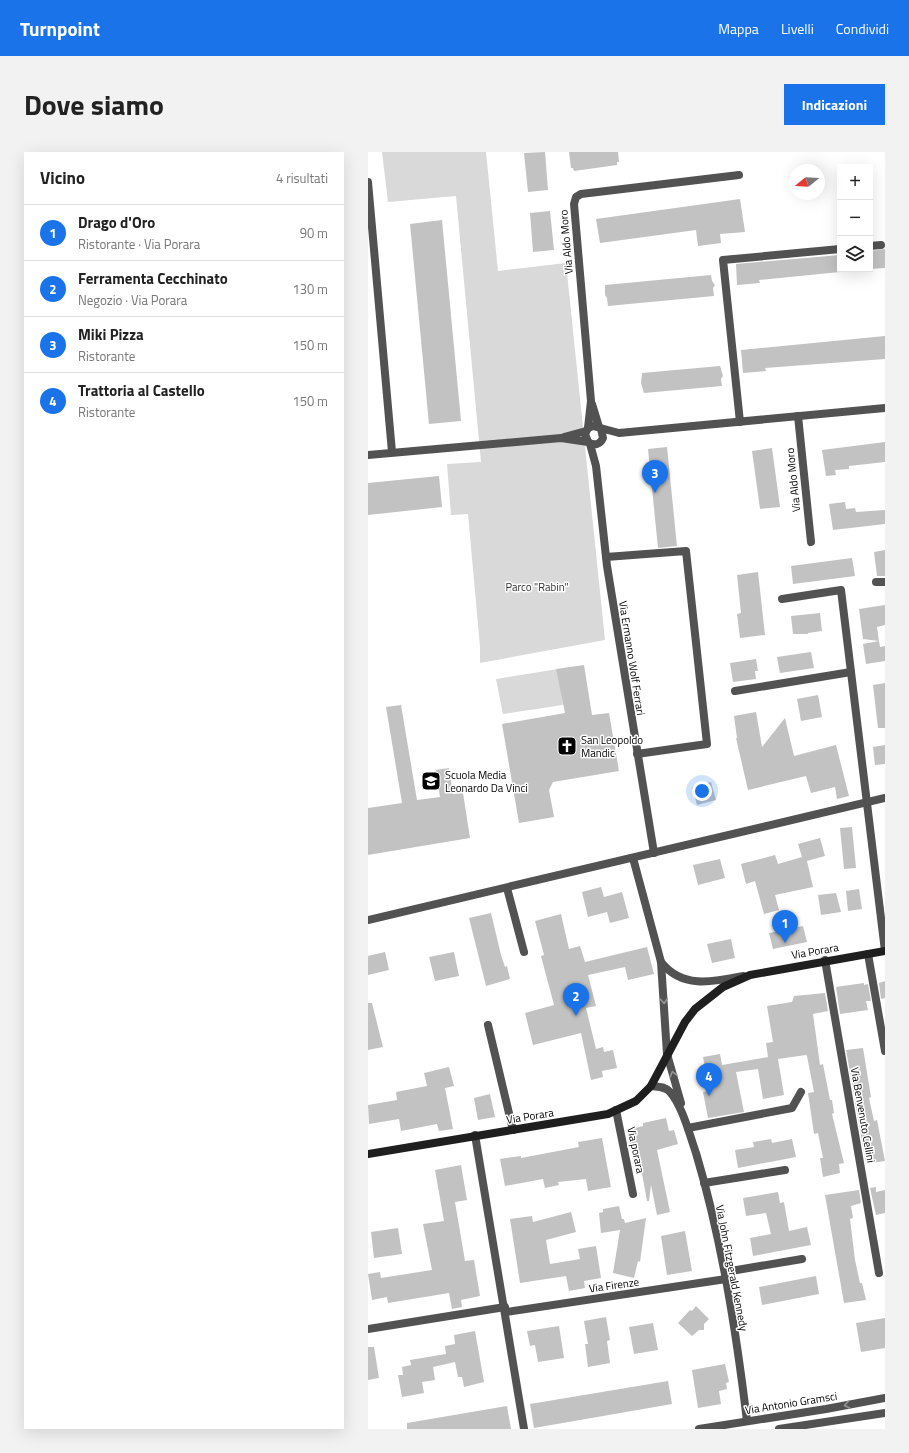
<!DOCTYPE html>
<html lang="it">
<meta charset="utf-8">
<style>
body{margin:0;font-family:"Titillium Web",sans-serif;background:#f2f2f2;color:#222}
.controls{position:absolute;right:12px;top:12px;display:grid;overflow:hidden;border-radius:0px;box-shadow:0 4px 16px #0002}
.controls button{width:36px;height:36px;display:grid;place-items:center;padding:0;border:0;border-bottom:1px solid #e0e0e0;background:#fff;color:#222;font:20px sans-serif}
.compass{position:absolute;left:421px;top:12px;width:36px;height:36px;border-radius:50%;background:#fff;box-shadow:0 4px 16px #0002;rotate:252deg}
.you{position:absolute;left:334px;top:639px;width:14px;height:14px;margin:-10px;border:3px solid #fff;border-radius:50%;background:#1a73e8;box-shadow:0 0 0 6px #1a73e833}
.badge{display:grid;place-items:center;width:26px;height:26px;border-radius:50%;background:#1a73e8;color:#fff;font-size:13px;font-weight:700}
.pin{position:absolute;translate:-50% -33px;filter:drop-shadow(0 1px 2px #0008)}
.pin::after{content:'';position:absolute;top:21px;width:14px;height:12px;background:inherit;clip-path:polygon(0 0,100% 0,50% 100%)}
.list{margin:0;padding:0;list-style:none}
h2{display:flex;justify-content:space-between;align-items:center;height:52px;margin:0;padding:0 16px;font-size:17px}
h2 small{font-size:13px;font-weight:400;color:#767676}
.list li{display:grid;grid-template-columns:26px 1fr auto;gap:12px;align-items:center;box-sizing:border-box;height:56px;padding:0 16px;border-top:1px solid #e0e0e0}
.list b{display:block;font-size:15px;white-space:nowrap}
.list p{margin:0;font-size:13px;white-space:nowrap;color:#767676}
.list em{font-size:13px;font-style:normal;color:#767676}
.icon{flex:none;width:22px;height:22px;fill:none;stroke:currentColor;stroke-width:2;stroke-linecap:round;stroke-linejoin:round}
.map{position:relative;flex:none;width:517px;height:1277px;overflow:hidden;border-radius:0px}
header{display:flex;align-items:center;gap:24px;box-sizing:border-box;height:56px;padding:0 20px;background:#1a73e8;color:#fff}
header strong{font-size:19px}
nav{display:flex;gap:22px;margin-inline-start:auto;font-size:14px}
.intro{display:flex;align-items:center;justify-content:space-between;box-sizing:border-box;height:96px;padding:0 24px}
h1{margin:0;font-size:28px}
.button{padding:10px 18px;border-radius:0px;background:#1a73e8;color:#fff;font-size:14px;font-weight:700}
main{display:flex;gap:24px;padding:0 24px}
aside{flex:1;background:#fff;border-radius:0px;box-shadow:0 4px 16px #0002}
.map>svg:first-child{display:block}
.green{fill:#d9d9d9}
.building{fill:#c2c2c2}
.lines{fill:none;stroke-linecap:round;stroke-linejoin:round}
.street{stroke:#525252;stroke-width:8}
.secondary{stroke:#1f1f1f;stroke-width:8}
.oneway{stroke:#979797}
.labels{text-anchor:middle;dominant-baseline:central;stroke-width:3;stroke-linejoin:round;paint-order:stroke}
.street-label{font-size:11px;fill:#000;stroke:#fff}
.park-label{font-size:11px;fill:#303030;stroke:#fff}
.poi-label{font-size:11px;fill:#000;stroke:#fff;text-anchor:start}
</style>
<header>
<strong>Turnpoint</strong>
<nav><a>Mappa</a><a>Livelli</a><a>Condividi</a></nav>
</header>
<div class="intro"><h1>Dove siamo</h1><a class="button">Indicazioni</a></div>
<main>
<aside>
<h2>Vicino<small>4 risultati</small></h2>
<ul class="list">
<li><span class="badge">1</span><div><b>Drago d'Oro</b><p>Ristorante · Via Porara</p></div><em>90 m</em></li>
<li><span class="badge">2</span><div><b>Ferramenta Cecchinato</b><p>Negozio · Via Porara</p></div><em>130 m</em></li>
<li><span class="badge">3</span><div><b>Miki Pizza</b><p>Ristorante</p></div><em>150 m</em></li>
<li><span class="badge">4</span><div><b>Trattoria al Castello</b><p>Ristorante</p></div><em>150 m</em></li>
</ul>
</aside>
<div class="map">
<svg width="517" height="1277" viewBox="0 0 517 1277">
<rect width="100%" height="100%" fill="#fff"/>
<g class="green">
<polygon points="14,0 118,0 130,119 198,111 237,488 112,511 112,495 100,362 83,363 79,312 113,310 88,44 20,50"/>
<polygon points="190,517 195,553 135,562 128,527"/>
</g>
<g class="building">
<polygon points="177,0 180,38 160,40 156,1"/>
<polygon points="201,0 250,0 251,10 249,10 249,13 206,19 205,16 203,16"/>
<polygon points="372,47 377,80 352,82 353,91 330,94 328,78 232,91 228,67"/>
<polygon points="182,59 186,98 165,100 162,61"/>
<polygon points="74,68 93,269 61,272 42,72"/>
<polygon points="517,97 517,116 502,117 502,99"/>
<polygon points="472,103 472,120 391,128 392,131 369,133 368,112"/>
<polygon points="343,123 344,129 347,133 345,136 346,144 240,154 239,146 237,143 237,133"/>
<polygon points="517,184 517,207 397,216 398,219 375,221 373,198"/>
<polygon points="352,214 355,224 353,227 354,234 276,241 273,231 274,221"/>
<polygon points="517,290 517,310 481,314 481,317 467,318 468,323 458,324 454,298"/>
<polygon points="299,295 309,394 290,396 280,297"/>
<polygon points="404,296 412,355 392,357 384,299"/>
<polygon points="71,324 74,355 0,363 0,331"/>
<polygon points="477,350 478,357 487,356 488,360 517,358 517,372 465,378 461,352"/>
<polygon points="517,398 517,424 509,424 506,400"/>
<polygon points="484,406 487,424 425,432 423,414"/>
<polygon points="390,420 397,483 372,486 369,462 373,461 369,423"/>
<polygon points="517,453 517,473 509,475 511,489 495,487 491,457"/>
<polygon points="452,461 454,479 440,481 440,482 425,482 423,464"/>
<polygon points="511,489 512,495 517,494 517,509 498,512 495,492"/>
<polygon points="443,500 446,516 412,521 409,505"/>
<polygon points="388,507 390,519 387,519 388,527 365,530 362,511"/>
<polygon points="216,513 224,563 241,561 251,619 185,630 181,638 186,665 151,671 134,572 197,561 188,517"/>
<polygon points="517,531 517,576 510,576 505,533"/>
<polygon points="450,543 454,565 433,569 429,547"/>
<polygon points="33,553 49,648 72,645 68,618 81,616 85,642 95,641 102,686 0,703 0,656 34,651 18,555"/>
<polygon points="388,560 394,595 417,566 426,604 468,593 481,644 469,647 467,635 443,641 438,624 380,638 368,586 369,586 366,564"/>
<polygon points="517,593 517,612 507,613 505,595"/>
<polygon points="343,630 348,648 329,653 324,635"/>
<polygon points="484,675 488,716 476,717 472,676"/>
<polygon points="452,686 457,704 439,709 445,735 407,743 411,758 396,762 387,729 378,732 373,712 407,703 410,712 434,705 430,692"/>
<polygon points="352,707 357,726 330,733 325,713"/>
<polygon points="233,735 236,745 254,740 261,766 242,771 239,760 220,765 214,740"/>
<polygon points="491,737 494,757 480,759 478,739"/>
<polygon points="468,741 473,760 453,763 450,743"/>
<polygon points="123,761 133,803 137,815 139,814 142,827 118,834 101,766"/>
<polygon points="193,762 201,797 212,794 217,810 279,795 286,822 260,828 257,815 220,823 228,854 218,856 228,897 235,895 236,900 245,898 249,916 234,919 235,925 223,928 213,881 165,893 157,861 186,853 173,804 176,803 167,769"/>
<polygon points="435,774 439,790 405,797 401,781"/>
<polygon points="363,787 367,806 344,811 339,792"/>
<polygon points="17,800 21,818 0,823 0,804"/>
<polygon points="86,800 91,824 67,829 61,805"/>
<polygon points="517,829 517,846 513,847 511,831"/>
<polygon points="496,831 496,833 500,832 503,849 498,849 500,858 472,862 468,835"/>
<polygon points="457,841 460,859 445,862 452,913 455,912 462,948 464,948 466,961 464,962 476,1011 471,1012 472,1021 455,1025 452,1006 455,1006 450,981 446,982 440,941 446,940 439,904 438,903 410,907 416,943 395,947 390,917 368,920 376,960 340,966 335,940 341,939 335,905 352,902 354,913 400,905 398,891 405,890 399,854 424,850 426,844"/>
<polygon points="0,851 4,851 15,895 0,898"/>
<polygon points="495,896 503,945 501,946 506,969 509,968 517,1009 498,1012 478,898"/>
<polygon points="81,915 86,934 77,936 85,977 71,979 69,972 33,979 31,967 1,972 0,953 29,948 28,940 59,934 56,921"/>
<polygon points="122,942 127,965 110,968 106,946"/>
<polygon points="298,966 301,979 306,978 310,992 289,998 302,1060 289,1063 283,1033 281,1049 279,1049 269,994 263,995 259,978 275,974 275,971"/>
<polygon points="234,986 243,1035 220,1039 218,1027 190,1030 191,1033 177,1036 175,1027 137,1034 132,1007 153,1004 153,1006 211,995 210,990"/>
<polygon points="403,987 404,991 424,987 428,1005 370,1016 367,998 386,995 385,990"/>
<polygon points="93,1013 99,1048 87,1050 97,1109 106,1108 112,1144 93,1148 94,1155 84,1157 81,1141 20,1151 19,1145 4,1148 0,1122 12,1120 13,1126 64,1118 55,1072 76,1069 67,1018"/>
<polygon points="508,1035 508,1040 517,1038 517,1061 508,1063 502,1036"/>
<polygon points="491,1038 493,1051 483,1054 485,1066 482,1067 487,1108 492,1131 494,1131 498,1148 476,1151 457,1043"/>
<polygon points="410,1040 412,1051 416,1050 421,1079 439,1075 443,1093 385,1104 382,1086 403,1082 398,1061 378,1064 375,1046"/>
<polygon points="251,1054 254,1067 256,1067 257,1071 278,1066 272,1110 270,1109 266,1126 245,1121 252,1078 233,1081 231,1061 235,1060 235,1057"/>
<polygon points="203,1060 208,1080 178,1088 182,1112 212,1107 210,1097 228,1094 233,1126 216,1129 217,1136 201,1139 198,1124 152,1131 142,1067 164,1064 165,1070"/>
<polygon points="30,1076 34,1102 6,1106 3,1080"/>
<polygon points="317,1079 324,1119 299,1123 293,1084"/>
<polygon points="448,1124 451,1142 394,1153 391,1135"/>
<polygon points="328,1154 341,1167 336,1172 336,1178 331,1178 324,1184 310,1171 322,1158 324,1159"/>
<polygon points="238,1165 242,1188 239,1189 242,1211 220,1215 217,1192 220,1192 216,1169"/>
<polygon points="517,1166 517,1196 493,1200 488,1171"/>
<polygon points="285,1171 290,1198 266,1202 261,1175"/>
<polygon points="191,1174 196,1206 170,1210 167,1193 162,1194 159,1179"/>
<polygon points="107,1179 116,1230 96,1235 94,1225 90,1225 87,1210 65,1215 67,1228 54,1230 56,1241 34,1245 30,1223 35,1223 34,1215 43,1213 42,1208 78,1202 77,1194 87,1192 86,1183"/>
<polygon points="0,1195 6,1195 11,1226 0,1228"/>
<polygon points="357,1212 361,1230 358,1231 359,1237 351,1239 353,1252 330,1256 324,1218"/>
<polygon points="300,1229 304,1252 166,1276 162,1252"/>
<polygon points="139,1254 143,1277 39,1277 39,1271"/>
</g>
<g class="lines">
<g class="street">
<polyline points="0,30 24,300"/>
<polyline points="502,94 513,93"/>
<polyline points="224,252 231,275"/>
<polyline points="430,264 443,390"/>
<polyline points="372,270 355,108 472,97"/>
<polyline points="220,276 223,249 206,52 208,45 213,42 371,23"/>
<path d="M233,277L235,286C232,293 226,294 220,290L217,282L220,276L225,274L251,281L517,256"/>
<polyline points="196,285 218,279"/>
<polyline points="222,292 228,314 239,414 286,701"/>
<polyline points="0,303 193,286 220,290"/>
<polyline points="238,405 318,399 339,592 269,602"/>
<polyline points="508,430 517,430"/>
<polyline points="414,447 473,438 517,799"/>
<polyline points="367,539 483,520"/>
<polyline points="265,706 293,810 299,902 313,951"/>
<polyline points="139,736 156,800"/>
<polyline points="0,768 517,646"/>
<polyline points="500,802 517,899"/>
<polyline points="457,808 511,1121"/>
<path d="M293,810C314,837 345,830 375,824"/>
<polyline points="120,873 145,978"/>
<path d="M283,934C289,935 297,934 302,940C314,953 322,984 328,1001C354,1088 368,1179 379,1269"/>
<polyline points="248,958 265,1042"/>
<polyline points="320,976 424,956 433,940"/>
<polyline points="107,983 156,1277"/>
<polyline points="336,1031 417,1018"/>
<polyline points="357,1120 434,1107"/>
<polyline points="138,1160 358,1127"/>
<polyline points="0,1177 137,1155"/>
<polyline points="331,1277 458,1257 517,1246"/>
<polyline points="411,1277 517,1261"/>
</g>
<polyline class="secondary" points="0,1002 240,962 268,949 283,934 317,870 327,857 355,835 382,823 517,799"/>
</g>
<defs><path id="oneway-chevron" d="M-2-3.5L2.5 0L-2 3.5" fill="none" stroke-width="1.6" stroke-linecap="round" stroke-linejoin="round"/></defs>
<g class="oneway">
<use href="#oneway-chevron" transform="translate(296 849) rotate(86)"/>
<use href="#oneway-chevron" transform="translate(305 922) rotate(-105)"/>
<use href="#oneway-chevron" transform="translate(479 1253) rotate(169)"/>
</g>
<defs>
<g id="church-square" transform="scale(1)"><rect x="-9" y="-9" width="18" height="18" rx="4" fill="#000" stroke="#fff"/><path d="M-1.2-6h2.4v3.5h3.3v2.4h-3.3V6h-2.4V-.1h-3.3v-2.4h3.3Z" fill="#fff"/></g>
<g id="school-square" transform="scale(1)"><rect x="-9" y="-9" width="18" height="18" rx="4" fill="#000" stroke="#fff"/><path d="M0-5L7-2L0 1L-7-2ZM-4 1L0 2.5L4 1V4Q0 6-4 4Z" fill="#fff"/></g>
</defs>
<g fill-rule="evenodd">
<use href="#church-square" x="199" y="594"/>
<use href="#school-square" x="63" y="629"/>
</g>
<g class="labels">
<g class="street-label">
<text transform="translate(198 90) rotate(-95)">Via Aldo Moro</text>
<text transform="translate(425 328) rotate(-96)">Via Aldo Moro</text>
<text transform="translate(264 506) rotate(81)">Via Ermanno Wolf Ferrari</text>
<text transform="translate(447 799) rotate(-10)">Via Porara</text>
<text transform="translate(495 963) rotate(80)">Via Benvenuto Cellini</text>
<text transform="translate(162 964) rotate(-9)">Via Porara</text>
<text transform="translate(268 998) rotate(78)">Via porara</text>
<text transform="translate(364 1116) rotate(79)">Via John Fitzgerald Kennedy</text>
<text transform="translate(246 1133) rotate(-8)">Via Firenze</text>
<text transform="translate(423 1251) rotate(-9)">Via Antonio Gramsci</text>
</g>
<g class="park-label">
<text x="169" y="435">Parco "Rabin"</text>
</g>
<g class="poi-label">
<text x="213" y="588">San Leopoldo<tspan x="213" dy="13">Mandic</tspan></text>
<text x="77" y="623">Scuola Media<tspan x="77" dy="13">Leonardo Da Vinci</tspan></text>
</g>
</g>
</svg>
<div class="controls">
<button>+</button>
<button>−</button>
<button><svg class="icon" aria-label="layers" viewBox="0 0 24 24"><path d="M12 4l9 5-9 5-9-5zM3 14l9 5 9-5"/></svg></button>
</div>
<svg class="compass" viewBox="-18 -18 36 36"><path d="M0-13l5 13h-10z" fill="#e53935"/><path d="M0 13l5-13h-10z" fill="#767676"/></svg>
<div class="you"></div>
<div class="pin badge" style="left:417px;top:791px">1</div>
<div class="pin badge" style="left:208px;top:864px">2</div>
<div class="pin badge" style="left:287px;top:341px">3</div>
<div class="pin badge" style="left:341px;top:944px">4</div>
</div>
</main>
